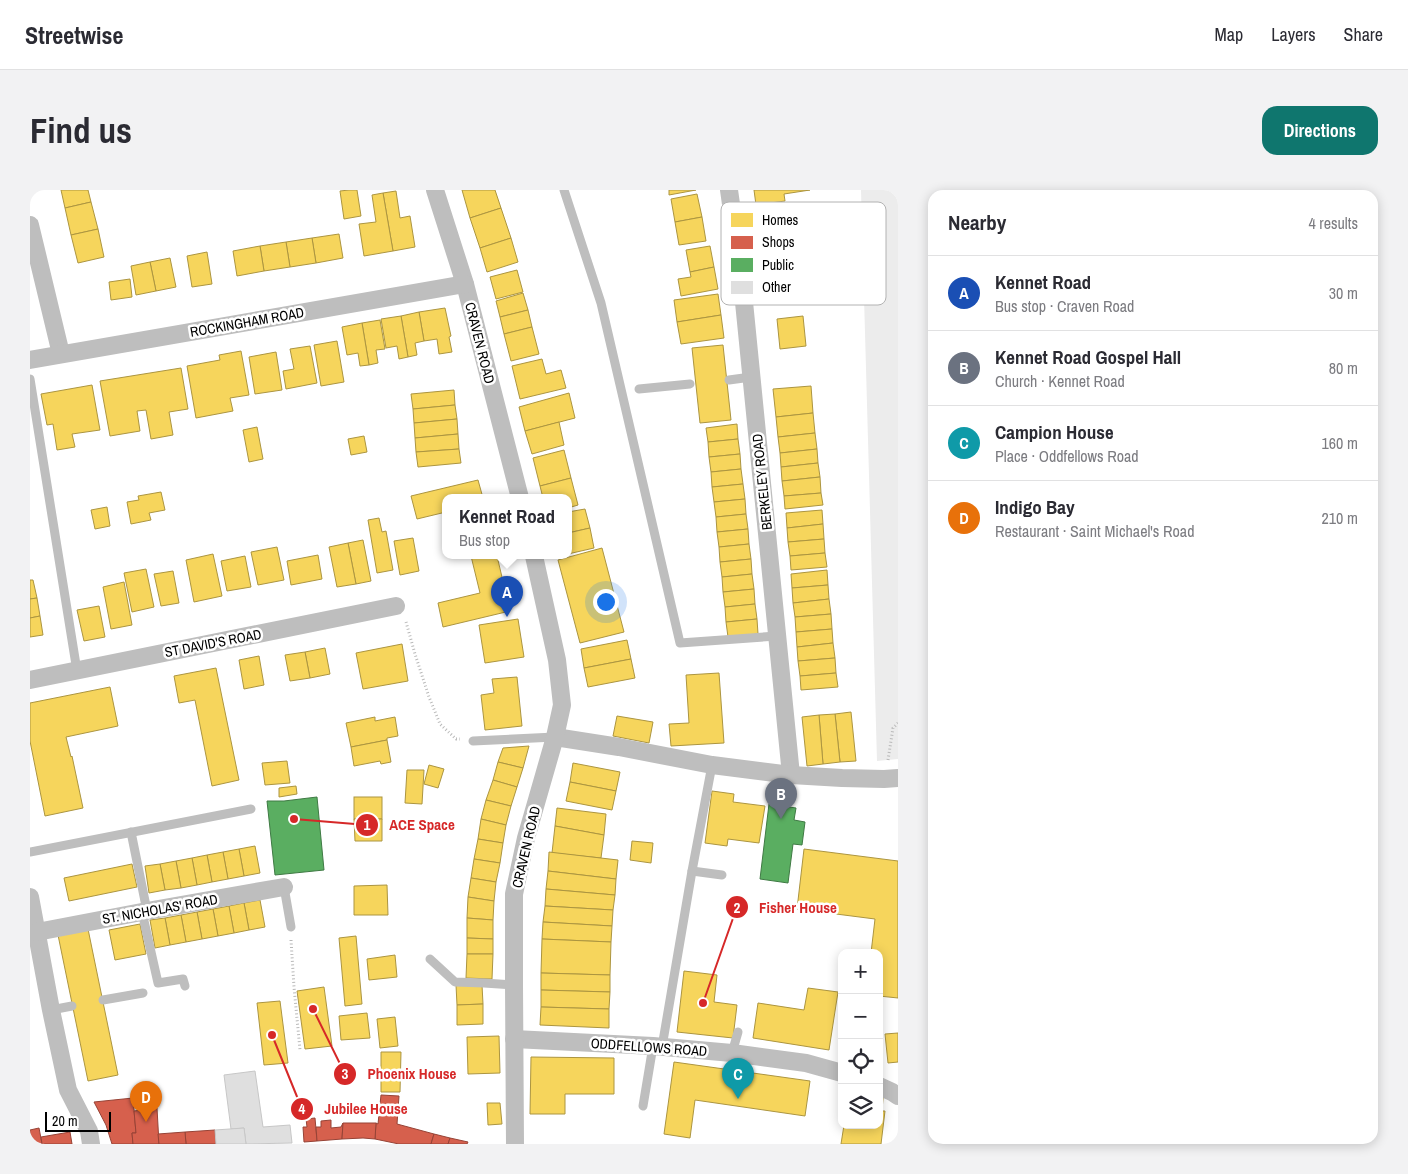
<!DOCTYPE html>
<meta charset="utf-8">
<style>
body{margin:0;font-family:"Archivo Narrow",sans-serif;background:#f2f2f3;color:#2b2b33}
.controls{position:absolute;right:15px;bottom:15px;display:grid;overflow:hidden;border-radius:10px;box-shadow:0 2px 12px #0003}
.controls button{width:45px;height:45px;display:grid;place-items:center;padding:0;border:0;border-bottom:1px solid #e1e1e2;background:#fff;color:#2b2b33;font:25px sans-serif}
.scale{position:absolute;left:15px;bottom:12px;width:66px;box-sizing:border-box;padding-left:5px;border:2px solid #000;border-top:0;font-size:14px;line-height:18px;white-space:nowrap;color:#000;-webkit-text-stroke:4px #fff;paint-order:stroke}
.you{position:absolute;left:575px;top:411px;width:18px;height:18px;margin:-12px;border:4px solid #fff;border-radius:50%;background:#1a73e8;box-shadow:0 0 0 8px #1a73e833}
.badge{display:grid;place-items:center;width:32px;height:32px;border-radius:50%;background:#0f766e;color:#fff;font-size:16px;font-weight:700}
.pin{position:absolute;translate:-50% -41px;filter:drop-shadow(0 1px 2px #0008)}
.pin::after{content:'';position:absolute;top:26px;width:18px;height:15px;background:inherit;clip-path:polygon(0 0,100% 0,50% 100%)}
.popup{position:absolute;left:412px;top:304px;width:130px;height:65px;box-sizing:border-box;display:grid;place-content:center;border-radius:10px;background:#fff;filter:drop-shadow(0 1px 4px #0005);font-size:16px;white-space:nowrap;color:#7c7c81}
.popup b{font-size:19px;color:#2b2b33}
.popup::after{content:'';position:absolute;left:50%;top:100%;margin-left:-10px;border:10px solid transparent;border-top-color:#fff}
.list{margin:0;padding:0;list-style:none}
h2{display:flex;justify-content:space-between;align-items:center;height:65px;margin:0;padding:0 20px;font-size:21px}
h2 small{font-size:16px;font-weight:400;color:#7c7c81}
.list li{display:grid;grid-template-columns:32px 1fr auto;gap:15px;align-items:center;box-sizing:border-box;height:75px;padding:0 20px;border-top:1px solid #e1e1e2}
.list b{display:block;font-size:19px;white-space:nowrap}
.list p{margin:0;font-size:16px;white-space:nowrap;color:#7c7c81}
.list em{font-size:16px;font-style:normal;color:#7c7c81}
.icon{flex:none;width:28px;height:28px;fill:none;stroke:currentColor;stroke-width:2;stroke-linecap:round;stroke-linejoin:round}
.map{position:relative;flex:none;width:868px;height:954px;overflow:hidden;border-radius:15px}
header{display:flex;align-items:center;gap:30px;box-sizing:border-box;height:70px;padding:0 25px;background:#fff;border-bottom:1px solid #e1e1e2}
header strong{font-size:24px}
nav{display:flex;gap:28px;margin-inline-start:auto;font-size:18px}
.intro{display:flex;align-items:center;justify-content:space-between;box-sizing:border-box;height:120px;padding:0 30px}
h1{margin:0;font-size:35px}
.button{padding:12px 22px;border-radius:15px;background:#0f766e;color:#fff;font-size:18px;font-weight:700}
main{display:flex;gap:30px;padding:0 30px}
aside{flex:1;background:#fff;border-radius:15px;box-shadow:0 2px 12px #0003}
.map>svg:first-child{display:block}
.green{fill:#ececec}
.homes{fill:#f6d55c;stroke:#ac9540}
.shops{fill:#d6604d;stroke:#964336}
.public{fill:#5aae61;stroke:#3f7a44}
.building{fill:#dfdfdf;stroke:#c7c7c7}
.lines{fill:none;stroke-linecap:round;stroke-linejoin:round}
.path{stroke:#b9b9b9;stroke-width:3;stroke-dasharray:1 2.5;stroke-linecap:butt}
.service{stroke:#bebebe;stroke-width:9}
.minor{stroke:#bebebe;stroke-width:18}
.labels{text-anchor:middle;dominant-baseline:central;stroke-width:5;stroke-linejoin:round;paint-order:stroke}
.street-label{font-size:14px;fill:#000;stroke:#fff}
.key{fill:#fff;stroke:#b2b2b2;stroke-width:1}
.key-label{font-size:14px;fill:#000}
.leader{fill:none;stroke:#d62828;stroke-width:2}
.callout-dot{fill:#d62828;stroke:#fff;stroke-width:2}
.mark-label{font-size:15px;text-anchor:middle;font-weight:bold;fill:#fff}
.callout-label{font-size:15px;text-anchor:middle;font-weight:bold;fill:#d62828;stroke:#fff;stroke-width:5;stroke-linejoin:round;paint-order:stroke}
</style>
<header>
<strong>Streetwise</strong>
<nav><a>Map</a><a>Layers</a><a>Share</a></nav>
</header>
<div class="intro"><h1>Find us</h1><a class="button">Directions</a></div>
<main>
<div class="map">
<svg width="868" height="954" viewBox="0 0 868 954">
<rect width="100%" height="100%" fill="#fff"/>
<polygon class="green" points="831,0 868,0 868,569 847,571"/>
<g class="homes">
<polygon points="31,0 58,0 61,12 35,18"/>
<polygon points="319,0 327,0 331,26 314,29 310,1"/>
<polygon points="432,0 465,0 471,18 440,28"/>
<polygon points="639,0 666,0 639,5"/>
<polygon points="724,0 780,0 754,4 755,11 726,15"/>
<polygon points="366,1 370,28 380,26 385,57 363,61 353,3"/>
<polygon points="353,3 363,61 334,66 329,34 346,32 342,5"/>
<polygon points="667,4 672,27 645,32 641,9"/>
<polygon points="61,12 68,39 41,45 35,18"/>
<polygon points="471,18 481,48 450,58 440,28"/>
<polygon points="759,20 760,25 785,22 787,37 733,44 730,24"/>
<polygon points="672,27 676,51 649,55 645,32"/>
<polygon points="787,37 790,51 764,55 765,61 736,66 733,44"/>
<polygon points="68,39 74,67 48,73 41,45"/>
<polygon points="309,44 313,68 286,73 282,48"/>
<polygon points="282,48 286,73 260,77 256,52"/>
<polygon points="481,48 488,72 457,82 450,58"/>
<polygon points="256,52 260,77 234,81 230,56"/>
<polygon points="230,56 234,81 207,86 203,61"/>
<polygon points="680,56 684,77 660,82 656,60"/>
<polygon points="177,62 182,94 162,97 157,66"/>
<polygon points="140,68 146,97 126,101 120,72"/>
<polygon points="120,72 126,101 106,105 101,76"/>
<polygon points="684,77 688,99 651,106 648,89 661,87 660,82"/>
<polygon points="487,80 493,102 466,109 460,87"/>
<polygon points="769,82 772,111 745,113 743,84"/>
<polygon points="100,89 102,107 81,110 79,92"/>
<polygon points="493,103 498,120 470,127 466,111"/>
<polygon points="688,104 691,125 647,132 644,110"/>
<polygon points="415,118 421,146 419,147 422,162 409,164 407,149 394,151 389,122"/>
<polygon points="498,120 502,137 474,144 470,127"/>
<polygon points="389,122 394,151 385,153 387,165 378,167 371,126"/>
<polygon points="691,125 694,148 651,154 647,132"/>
<polygon points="371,126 378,167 369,169 367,156 356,158 351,129"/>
<polygon points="773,126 776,156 750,159 747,129"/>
<polygon points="350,130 355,159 346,160 348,173 339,175 332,133"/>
<polygon points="332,133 339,175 330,176 328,163 317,165 312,137"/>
<polygon points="502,137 509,164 481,171 474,144"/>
<polygon points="307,151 314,192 291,196 284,155"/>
<polygon points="693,155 701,230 670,233 662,158"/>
<polygon points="280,156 287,193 256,199 253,181 264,179 260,159"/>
<polygon points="211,161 219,205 200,208 203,221 166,228 157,176 190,170 189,165"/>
<polygon points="246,162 252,200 225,204 219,167"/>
<polygon points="512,169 516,184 531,180 536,198 490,209 482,176"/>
<polygon points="151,178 158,219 139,222 143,245 121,249 116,220 107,221 110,241 80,246 70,191"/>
<polygon points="62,195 70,240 42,244 45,257 27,260 23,234 17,235 11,204"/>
<polygon points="781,196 783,223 746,227 743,199"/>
<polygon points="424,200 425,215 383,219 381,204"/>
<polygon points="539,203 545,228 495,241 489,217"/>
<polygon points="425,215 427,229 384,233 383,219"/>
<polygon points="783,223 785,243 748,247 746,227"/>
<polygon points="427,229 428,244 385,248 384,233"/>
<polygon points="529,232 534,255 502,264 495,241"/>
<polygon points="707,234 708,249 678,252 676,238"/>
<polygon points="227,237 233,269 219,272 213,240"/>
<polygon points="785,243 787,259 750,263 748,247"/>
<polygon points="428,244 429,259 386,262 385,248"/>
<polygon points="334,246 337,262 321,265 318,249"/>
<polygon points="708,249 710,264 679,267 678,252"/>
<polygon points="429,259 431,273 388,277 386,262"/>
<polygon points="787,259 788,273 751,277 750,263"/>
<polygon points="534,260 541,288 510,296 503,268"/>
<polygon points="710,264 711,279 681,282 679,267"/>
<polygon points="788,273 790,287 752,291 751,277"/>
<polygon points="711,279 713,294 682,297 681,282"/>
<polygon points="790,287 791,303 754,306 752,291"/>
<polygon points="541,288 548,315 538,318 538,308 513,308 510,296"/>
<polygon points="448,290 453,308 416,308 416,322 387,329 381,306"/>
<polygon points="713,294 715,309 684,312 682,297"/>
<polygon points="131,302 135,320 119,323 121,330 101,334 97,312 109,310 108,306"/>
<polygon points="791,303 793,315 755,319 754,306"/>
<polygon points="715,309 716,324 686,327 684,312"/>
<polygon points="77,317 80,336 65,339 61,320"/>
<polygon points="555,319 560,338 538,343 538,322"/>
<polygon points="792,320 793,334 757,338 756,323"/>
<polygon points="716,324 718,339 687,342 686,327"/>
<polygon points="349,328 352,342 356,341 363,380 347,383 338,330"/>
<polygon points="793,334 794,349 758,352 757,338"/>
<polygon points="560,338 564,358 538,364 538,343"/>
<polygon points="718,339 719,354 689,357 687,342"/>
<polygon points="383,348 389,381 370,385 364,351"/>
<polygon points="794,349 795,363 760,366 758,352"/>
<polygon points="333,350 341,391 326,394 318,353"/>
<polygon points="318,353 326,394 307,397 299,357"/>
<polygon points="719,354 721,369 690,372 689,357"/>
<polygon points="247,357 254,390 228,395 221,362"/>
<polygon points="572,358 594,442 550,453 528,370"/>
<polygon points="795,363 797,377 761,380 760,366"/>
<polygon points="183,364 192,406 164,412 156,370"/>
<polygon points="288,365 292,389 261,395 257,371"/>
<polygon points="215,366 221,397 197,401 191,371"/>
<polygon points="441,366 467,366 480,421 413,437 408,413 450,403"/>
<polygon points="721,369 722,384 692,387 690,372"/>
<polygon points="116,379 124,417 102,422 94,383"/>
<polygon points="797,380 798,395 762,398 761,384"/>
<polygon points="143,381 149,413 131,416 124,384"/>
<polygon points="722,384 724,399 693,402 692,387"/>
<polygon points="0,390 3,390 7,408 0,409"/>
<polygon points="94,392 102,435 81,439 73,397"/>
<polygon points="798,395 799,409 763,413 762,398"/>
<polygon points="724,399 725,414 695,417 693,402"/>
<polygon points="7,408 10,426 0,428 0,409"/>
<polygon points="799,409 801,424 765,427 763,413"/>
<polygon points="725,414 727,429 696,432 695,417"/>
<polygon points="69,416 75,447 54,451 47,420"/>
<polygon points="801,424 802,439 766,442 765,427"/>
<polygon points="10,426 13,445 0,447 0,428"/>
<polygon points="488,429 494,467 455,473 449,435"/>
<polygon points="727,429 728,444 698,447 696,432"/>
<polygon points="802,439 803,453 767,457 766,442"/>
<polygon points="597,450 601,469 554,478 551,459"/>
<polygon points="803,453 805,468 768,471 767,457"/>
<polygon points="372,454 378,491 333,499 326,463"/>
<polygon points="295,458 300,484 280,488 275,462"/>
<polygon points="275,462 280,488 260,491 255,465"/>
<polygon points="229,466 234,495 214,499 209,470"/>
<polygon points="805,468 806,483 770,486 768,471"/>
<polygon points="601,469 605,488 558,497 554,478"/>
<polygon points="186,478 209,590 182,596 165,510 149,513 144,486"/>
<polygon points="689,483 694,553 641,556 639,534 659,533 656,485"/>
<polygon points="806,483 808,497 771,500 770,486"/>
<polygon points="487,487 492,536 455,540 451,505 464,503 462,489"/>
<polygon points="80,497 88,536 36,547 41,567 42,566 53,618 15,626 0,551 0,513"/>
<polygon points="821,522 826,571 810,572 805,524"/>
<polygon points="805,524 810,572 793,574 789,525"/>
<polygon points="789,525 793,574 777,576 772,527"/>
<polygon points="587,526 623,532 619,553 583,546"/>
<polygon points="345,527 345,531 365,527 368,546 357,548 357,550 321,557 316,533"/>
<polygon points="357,550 361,572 351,574 350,571 324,576 321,557"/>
<polygon points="499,556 493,578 468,572 473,558"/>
<polygon points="257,571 260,593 235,595 232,573"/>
<polygon points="468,572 493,578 487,597 463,590"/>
<polygon points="543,573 590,582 586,601 540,592"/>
<polygon points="399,575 414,579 408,598 394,594"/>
<polygon points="377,580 394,580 392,614 375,613"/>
<polygon points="463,590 487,597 481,616 456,610"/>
<polygon points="540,592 586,601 582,620 536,611"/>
<polygon points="266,596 267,604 249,607 249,598"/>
<polygon points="682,601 704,604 703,612 735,616 729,653 698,649 697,656 675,653"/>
<rect x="324" y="607" width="28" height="22"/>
<polygon points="456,610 481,616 476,635 451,629"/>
<polygon points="527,618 576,624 574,645 525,636"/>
<polygon points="324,629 352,629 352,651 325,651"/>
<polygon points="451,629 476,635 473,653 448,649"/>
<polygon points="525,636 574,645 571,668 522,663"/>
<polygon points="448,649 473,653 470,673 444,669"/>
<polygon points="602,651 623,653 621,673 600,670"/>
<polygon points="225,656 230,683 214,686 209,659"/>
<polygon points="209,659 214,686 198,689 193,662"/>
<polygon points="774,659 868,671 868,808 849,806 849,763 841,763 845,729 767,719"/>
<polygon points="193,662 198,689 182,692 177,665"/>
<polygon points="519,662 588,670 586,689 518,681"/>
<polygon points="177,665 182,692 167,695 162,668"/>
<polygon points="162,668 167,695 151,698 146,671"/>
<polygon points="444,669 470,673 466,692 441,688"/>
<polygon points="146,671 151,698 135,700 130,674"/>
<polygon points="102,674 107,697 39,711 34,688"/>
<polygon points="130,674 135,700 119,703 115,676"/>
<polygon points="518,681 586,689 585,705 516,699"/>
<polygon points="441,688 466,692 464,711 438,707"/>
<polygon points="357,695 358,725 324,725 324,696"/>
<polygon points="516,699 585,705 583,720 515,716"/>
<polygon points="438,707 464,711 463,730 437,728"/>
<polygon points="230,710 235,737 219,740 214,713"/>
<polygon points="214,713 219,740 204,743 199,716"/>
<polygon points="199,716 204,743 188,746 183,719"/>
<polygon points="515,716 583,720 582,736 513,732"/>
<polygon points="183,719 188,746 172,749 167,722"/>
<polygon points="167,722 172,749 156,752 151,725"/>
<polygon points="151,725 156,752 140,755 135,728"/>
<polygon points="135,728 140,755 125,758 120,730"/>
<polygon points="437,728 463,730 463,749 437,748"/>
<polygon points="513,732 582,736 581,752 512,749"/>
<polygon points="110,734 116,764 85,770 79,740"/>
<polygon points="58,739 88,885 58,891 28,745"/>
<polygon points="326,746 332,814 315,816 309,748"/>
<polygon points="437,748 463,749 463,764 437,764"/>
<polygon points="512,749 581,752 580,785 511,783"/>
<polygon points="437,764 463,764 462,789 436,788"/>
<polygon points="365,765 367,787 339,790 337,769"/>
<polygon points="654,781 687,785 684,812 707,815 703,848 647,842"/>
<polygon points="511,783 580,785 580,802 511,800"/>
<polygon points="426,795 452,795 453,814 427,815"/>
<polygon points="294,797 302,856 275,859 267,801"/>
<polygon points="778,798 808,802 799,860 723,848 728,813 774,820"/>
<polygon points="511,800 580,802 579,819 511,817"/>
<polygon points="250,811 258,873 234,875 227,813"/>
<polygon points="453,814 453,834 427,835 427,815"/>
<polygon points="511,817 579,819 579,838 510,835"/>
<polygon points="337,823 340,848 311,850 309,826"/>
<polygon points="365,827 368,856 350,858 347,829"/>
<polygon points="868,843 868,872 858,873 855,844"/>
<polygon points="469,846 470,883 438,884 437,847"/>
<polygon points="351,862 371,862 370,902 351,902"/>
<polygon points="501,867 584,868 584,904 535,904 535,924 500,924"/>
<polygon points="644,872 780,891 775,926 665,910 660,948 634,944"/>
<polygon points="849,906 853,908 852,921 855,921 851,954 811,954 814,935 849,935"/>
<polygon points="457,913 470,913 472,934 458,935"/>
</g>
<g class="shops">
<polygon points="351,905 369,906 367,934 404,944 401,954 369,954 345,949 346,933 348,934"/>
<polygon points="103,908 106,943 102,943 103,954 82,954 76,935 64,912"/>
<polygon points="127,918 129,954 103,954 102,943 106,943 104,921"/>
<polygon points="285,928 287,951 274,952 273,937 277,937 276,929"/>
<polygon points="301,930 301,938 311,937 313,933 312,949 287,951 286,937 291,937 291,931"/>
<polygon points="313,933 346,933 345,949 333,948 312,949"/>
<polygon points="9,938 12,954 0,954 0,940"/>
<polygon points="185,940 186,954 156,954 155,942"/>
<polygon points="40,942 42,954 12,954 11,947"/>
<polygon points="155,942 156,954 129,954 128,944"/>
<polygon points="404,944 420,948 418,954 401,954"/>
<polygon points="420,948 438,952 437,954 418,954"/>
</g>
<g class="public">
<polygon points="287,607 294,680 245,685 237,611 254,611"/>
<polygon points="739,614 766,618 764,630 775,632 772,655 763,654 758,693 730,689"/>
</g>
<g class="building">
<polygon points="225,881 233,937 260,935 262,953 216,954 214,938 201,939 194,885"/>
<polygon points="214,938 216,954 186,954 185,940"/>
</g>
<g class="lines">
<g class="path">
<polyline points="376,432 385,464 399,507 410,534 426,549 430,549"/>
<polyline points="858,570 863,538 868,533"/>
<polyline points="261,750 264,797 270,860"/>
</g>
<g class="service">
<polyline points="534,0 571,113 650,453 747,446"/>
<polyline points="0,189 47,481"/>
<polyline points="699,190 721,187"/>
<polyline points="609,199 660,194"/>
<polyline points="443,551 525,547"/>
<polyline points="101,642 117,721"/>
<polyline points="0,662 221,619"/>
<polyline points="662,681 692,685"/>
<polyline points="254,697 261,737"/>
<polyline points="112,722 128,793 153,789 155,796"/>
<polyline points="400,769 425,792 454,793 484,795"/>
<polyline points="73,810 113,803"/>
<polyline points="21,820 42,816"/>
<polyline points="632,857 662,681 682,575"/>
<polyline points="702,863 708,842"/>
<polyline points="613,916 623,856"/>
</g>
<g class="minor">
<polyline points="405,0 435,94 490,308"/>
<polyline points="699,0 712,92 761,585"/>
<polyline points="0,35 31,164"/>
<polyline points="0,170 435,94"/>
<polyline points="0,490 366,416"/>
<polyline points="525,547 589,557 682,575 761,585 812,588 854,589 868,588"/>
<polyline points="0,707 21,820 38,900 59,941 61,954"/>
<polyline points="7,742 117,721 254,697"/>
<polyline points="484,849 623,856 702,863 776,873 812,883"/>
<polyline points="849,896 862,902 868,906"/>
<polyline points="485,954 484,795 484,704 496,648 525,547 532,515 527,470 504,366"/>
</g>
</g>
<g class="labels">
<g class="street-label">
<text transform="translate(217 132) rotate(-10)">ROCKINGHAM ROAD</text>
<text transform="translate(450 153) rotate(76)">CRAVEN ROAD</text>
<text transform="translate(732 292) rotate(-96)">BERKELEY ROAD</text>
<text transform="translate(183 453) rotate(-11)">ST DAVID'S ROAD</text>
<text transform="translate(496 657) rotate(-77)">CRAVEN ROAD</text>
<text transform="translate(130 719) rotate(-10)">ST. NICHOLAS' ROAD</text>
<text transform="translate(619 857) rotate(4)">ODDFELLOWS ROAD</text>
</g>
</g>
<rect x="691" y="12" width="165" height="103" rx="8" class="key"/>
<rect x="701" y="23" width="22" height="14" fill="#f6d55c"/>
<rect x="701" y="46" width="22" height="13" fill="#d6604d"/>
<rect x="701" y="68" width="22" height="14" fill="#5aae61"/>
<rect x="701" y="91" width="22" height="13" fill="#dfdfdf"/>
<g class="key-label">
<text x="732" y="35">Homes</text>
<text x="732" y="57">Shops</text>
<text x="732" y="80">Public</text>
<text x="732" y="102">Other</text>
</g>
<path class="leader" d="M264 629L337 635M673 813L707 717M283 819L315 884M242 845L272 919"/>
<g class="callout-dot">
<circle cx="264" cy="629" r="5"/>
<circle cx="673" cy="813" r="5"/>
<circle cx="283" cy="819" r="5"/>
<circle cx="242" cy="845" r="5"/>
<circle cx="337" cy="635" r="12"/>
<circle cx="707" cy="717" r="12"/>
<circle cx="315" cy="884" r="12"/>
<circle cx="272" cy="919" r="12"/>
</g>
<g class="mark-label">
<text x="337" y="640">1</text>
<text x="707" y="723">2</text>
<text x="315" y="889">3</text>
<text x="272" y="924">4</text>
</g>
<g class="callout-label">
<text x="392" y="640">ACE Space</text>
<text x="768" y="723">Fisher House</text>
<text x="382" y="889">Phoenix House</text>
<text x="336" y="924">Jubilee House</text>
</g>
</svg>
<div class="controls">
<button>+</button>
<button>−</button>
<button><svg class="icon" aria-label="locate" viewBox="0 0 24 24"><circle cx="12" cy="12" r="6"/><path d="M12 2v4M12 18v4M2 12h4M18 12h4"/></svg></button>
<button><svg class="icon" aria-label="layers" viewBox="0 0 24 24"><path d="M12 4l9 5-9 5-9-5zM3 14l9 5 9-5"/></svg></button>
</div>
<div class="scale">20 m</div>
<div class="you"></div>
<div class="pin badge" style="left:477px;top:427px;background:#1a4fb4">A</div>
<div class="popup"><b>Kennet Road</b>Bus stop</div>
<div class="pin badge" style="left:751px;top:629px;background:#6b7280">B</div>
<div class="pin badge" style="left:708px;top:909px;background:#0f9aa8">C</div>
<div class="pin badge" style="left:116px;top:932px;background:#e8710a">D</div>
</div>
<aside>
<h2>Nearby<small>4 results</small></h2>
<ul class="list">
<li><span class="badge" style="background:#1a4fb4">A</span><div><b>Kennet Road</b><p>Bus stop · Craven Road</p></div><em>30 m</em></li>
<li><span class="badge" style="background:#6b7280">B</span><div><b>Kennet Road Gospel Hall</b><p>Church · Kennet Road</p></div><em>80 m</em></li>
<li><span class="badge" style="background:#0f9aa8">C</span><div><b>Campion House</b><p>Place · Oddfellows Road</p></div><em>160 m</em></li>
<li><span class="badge" style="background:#e8710a">D</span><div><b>Indigo Bay</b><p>Restaurant · Saint Michael's Road</p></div><em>210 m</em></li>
</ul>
</aside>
</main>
